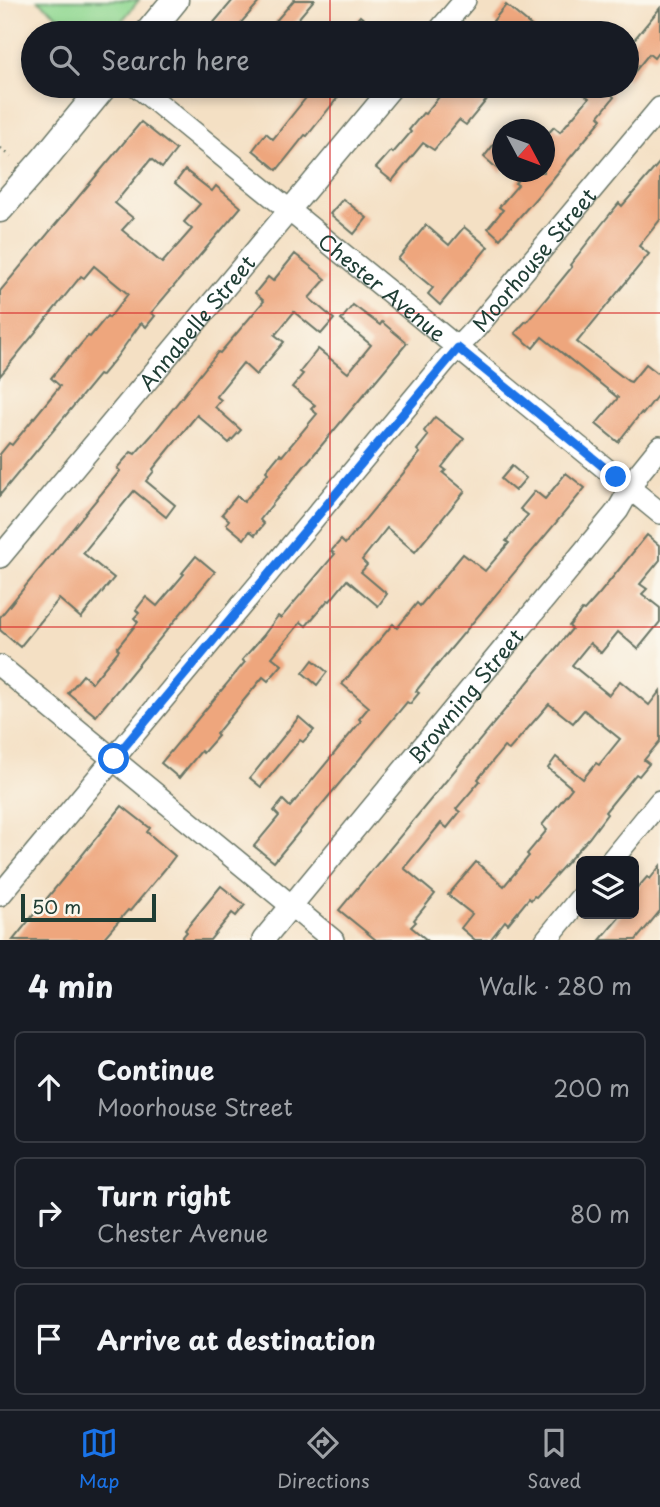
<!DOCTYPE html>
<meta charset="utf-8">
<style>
body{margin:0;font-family:"Playpen Sans",sans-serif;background:#242831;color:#f1f3f6}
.controls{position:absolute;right:21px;bottom:21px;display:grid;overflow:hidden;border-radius:10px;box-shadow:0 4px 10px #0003}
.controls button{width:63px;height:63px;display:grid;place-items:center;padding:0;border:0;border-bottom:2px solid #363941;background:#171b24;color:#f1f3f6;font:35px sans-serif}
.compass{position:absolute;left:492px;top:119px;width:63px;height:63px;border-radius:50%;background:#171b24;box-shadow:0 4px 10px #0003;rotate:131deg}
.scale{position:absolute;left:21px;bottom:18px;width:135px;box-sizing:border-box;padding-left:7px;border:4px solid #1f3d34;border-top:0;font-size:19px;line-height:24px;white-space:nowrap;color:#1f3d34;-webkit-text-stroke:5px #fbf7ec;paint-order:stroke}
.stop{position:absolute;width:21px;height:21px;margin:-16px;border:5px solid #1a73e8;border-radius:50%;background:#fff}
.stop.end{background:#1a73e8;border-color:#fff;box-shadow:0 2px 7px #0008}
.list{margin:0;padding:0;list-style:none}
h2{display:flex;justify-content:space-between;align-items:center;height:91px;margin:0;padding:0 28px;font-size:30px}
h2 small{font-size:23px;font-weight:400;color:#9ea1a6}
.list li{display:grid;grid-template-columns:46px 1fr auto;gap:21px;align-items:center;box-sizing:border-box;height:112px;margin:0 14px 14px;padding:0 14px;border:2px solid #363941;border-radius:10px}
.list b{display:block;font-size:26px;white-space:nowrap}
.list p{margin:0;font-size:23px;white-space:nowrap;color:#9ea1a6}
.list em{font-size:23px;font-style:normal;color:#9ea1a6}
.icon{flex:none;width:38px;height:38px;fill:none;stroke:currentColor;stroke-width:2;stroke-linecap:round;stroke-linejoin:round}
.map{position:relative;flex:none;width:660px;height:940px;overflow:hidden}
.search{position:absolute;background:#171b24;box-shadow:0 4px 10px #0003;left:21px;right:21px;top:21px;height:77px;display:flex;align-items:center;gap:18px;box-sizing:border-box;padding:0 24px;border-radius:38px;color:#9ea1a6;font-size:26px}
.sheet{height:469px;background:#171b24}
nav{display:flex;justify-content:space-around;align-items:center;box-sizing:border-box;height:98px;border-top:2px solid #363941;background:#171b24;font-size:19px;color:#9ea1a6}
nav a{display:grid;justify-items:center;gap:4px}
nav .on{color:#1a73e8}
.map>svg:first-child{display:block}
.green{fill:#91d892;stroke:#588a63;stroke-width:2}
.building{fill:#eea67d}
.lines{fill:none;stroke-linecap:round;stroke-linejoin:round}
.minor-casing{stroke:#6a7666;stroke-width:24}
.tertiary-casing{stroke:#6a7666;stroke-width:29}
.path{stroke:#6a7666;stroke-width:3.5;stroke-dasharray:2 5;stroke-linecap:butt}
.minor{stroke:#fff;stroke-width:21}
.tertiary{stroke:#fff;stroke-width:26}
.route{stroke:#1a73e8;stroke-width:9}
.grid{fill:none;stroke:#d62828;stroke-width:2;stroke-opacity:0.55}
.labels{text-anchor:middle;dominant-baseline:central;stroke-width:7;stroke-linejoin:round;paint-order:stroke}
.street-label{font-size:21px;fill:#1f3d34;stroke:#fbf7ec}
</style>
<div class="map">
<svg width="660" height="940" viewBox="0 0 660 940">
<rect width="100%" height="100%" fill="#fbf7ec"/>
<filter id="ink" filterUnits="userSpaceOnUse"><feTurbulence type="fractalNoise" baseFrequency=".0143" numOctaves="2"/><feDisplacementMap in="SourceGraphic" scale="14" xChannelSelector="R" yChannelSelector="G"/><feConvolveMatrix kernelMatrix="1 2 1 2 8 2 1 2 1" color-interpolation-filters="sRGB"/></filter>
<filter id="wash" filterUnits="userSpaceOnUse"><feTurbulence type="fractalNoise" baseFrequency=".00686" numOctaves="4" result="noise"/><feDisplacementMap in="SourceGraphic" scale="28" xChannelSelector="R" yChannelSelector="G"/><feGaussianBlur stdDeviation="1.57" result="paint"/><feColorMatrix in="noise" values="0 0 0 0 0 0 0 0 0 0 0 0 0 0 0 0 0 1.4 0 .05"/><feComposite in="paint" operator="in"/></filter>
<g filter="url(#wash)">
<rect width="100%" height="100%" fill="#f4e0c4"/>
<polygon class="green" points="38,0 139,0 112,33 79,33"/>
<g id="blocks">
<g class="building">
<polygon points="233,0 261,0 232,33 205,33"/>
<polygon points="294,0 314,0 287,32 275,22"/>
<polygon points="506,5 540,33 508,33 493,21"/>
<polygon points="660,8 660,50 654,58 649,54 627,81 627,48"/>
<polygon points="360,16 381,33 346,33"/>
<polygon points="299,86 347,86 307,136 305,135 277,170 253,150 266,133 273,139 309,94"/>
<polygon points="448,86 469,86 476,91 481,86 486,86 493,92 466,125 459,120 434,150 423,143 392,181 376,168 391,151 393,153 411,132 409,130 423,113 425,114"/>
<polygon points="573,86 617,86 611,94 614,97 599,116 602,119 551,181 500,239 488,228 503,210 499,207 518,185 515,183 525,172 544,172 544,138 554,127 560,132 589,98"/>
<polygon points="141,122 176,150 162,168 151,159 115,203 133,218 122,230 162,263 192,229 184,222 200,204 175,183 185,170 212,191 216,186 241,207 151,313 155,316 146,327 141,323 116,358 101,376 99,375 0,495 0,454 9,443 12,445 60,386 51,378 69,356 70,357 88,336 90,337 107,316 109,318 128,294 94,266 84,278 81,276 0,376 0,291"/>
<polygon points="502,134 502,173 484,157"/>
<polygon points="660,162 660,220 639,246 649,254 577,342 628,381 631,382 646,364 660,375 660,392 643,414 641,413 618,442 596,424 618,398 542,337 533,348 515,333 526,321 527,322 572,267 570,265 602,224 619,203 622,206"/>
<polygon points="343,199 367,218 354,234 330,214"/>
<polygon points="426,225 449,245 464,227 488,247 440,305 428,294 433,288 398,259"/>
<polygon points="295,254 326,279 309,298 334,319 321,334 294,312 275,335 284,342 256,375 243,363 216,396 221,400 215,407 241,430 229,443 197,415 153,469 154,471 146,481 175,505 166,517 134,491 83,553 114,578 81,618 59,599 20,647 0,630 0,617 120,471 117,468 131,452 135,454 151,436 218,352 220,353 264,301 255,293 268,277 273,281"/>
<polygon points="353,305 380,325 382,322 407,343 275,501 260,520 264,524 255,535 250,531 244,539 226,524 229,520 222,514 237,496 244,502 268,473 266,471 280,454 282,456 317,414 311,409 315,405 292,387 303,374 300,372 318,349 348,373 371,345 341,320"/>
<polygon points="435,417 464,439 442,467 446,470 443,473 465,491 415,552 387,528 362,560 367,565 361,572 387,594 378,606 347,580 330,601 328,600 306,626 301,622 272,657 282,665 268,681 263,677 216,734 218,736 203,753 201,751 179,778 161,763 245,662 242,660 263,636 278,616 281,618 335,554 331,551 341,540 345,544 420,453 417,450 428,436 424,431"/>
<polygon points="512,466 526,478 515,491 501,479"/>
<polygon points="566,473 585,488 443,658 416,691 419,693 410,704 407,702 274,862 254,846 279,816 274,811 283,800 290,807 361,721 359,719 369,707 342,684 393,624 397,628 417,603 420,606 463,554 485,571 509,543 506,541 528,515 520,509 535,491 545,499"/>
<polygon points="647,535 660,546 660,560 640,584 647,589 642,594 660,608 660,622 638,649 618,632 601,653 590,643 572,665 609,695 620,681 649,705 660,691 660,741 644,760 649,764 639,776 636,774 605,812 607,814 589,838 536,897 534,896 531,900 529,898 508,924 505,921 490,940 475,940 461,928 472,914 448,895 476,862 504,886 529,856 527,854 547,830 542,825 572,788 548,768 556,757 583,779 596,763 599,765 620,739 584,710 573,723 549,704 509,750 504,747 478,779 480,781 456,809 460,812 447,828 441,823 404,868 435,894 414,920 416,922 411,927 427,940 376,940 339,910 572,629 569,626 582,610 584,611 600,593"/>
<polygon points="196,556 215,572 96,716 68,693 83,675 92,683 119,650 117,648 138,622 134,618 139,613 136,610 146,597 157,606 184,574 182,573"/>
<polygon points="313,660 327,672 317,685 303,673"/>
<polygon points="299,717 314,730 303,742 300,740 261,787 250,778"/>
<polygon points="122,806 150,828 147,832 175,856 165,869 130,911 128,910 102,940 13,940"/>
<polygon points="660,866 660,911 636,940 600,940 622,914 634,914 634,892 647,877 650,879"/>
<polygon points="221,886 245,905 236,916 232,913 210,940 180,940 187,932 185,930"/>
</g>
</g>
</g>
<g filter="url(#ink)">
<use href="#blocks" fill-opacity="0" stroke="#6a7666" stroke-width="2"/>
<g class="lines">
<g class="minor-casing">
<g id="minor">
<polyline points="437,33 465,0"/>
<path id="s1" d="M137,86L660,513"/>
<path id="s2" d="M0,557L393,86"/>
<polyline points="0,666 333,940"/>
<polyline points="611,861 660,801"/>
<path id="s3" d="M0,895L445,361L476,328L660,108"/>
<path id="s4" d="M263,940L618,510L639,473L660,447"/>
<polyline points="546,940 581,897"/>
</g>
</g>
<g class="tertiary-casing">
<g id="tertiary">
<polyline points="148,33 175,0"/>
<polyline points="0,209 45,158 104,86"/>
</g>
</g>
<polyline class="path" points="0,148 11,157"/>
<use href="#minor" class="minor"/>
<use href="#tertiary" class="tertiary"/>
</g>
</g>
<g class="lines" filter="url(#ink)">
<polyline class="route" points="114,759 458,348 616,477"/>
</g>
<path class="grid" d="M330,0V33M330,86V940M0,313H660M0,627H660"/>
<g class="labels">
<g class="street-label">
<text stroke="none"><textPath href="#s3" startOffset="830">Moorhouse Street</textPath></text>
<text stroke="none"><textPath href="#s1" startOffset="317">Chester Avenue</textPath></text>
<text stroke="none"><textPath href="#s2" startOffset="306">Annabelle Street</textPath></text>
<text stroke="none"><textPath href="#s4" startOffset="317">Browning Street</textPath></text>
</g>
</g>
</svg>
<div class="controls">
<button><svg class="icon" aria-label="layers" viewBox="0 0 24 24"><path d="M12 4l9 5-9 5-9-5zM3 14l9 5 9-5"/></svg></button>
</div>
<svg class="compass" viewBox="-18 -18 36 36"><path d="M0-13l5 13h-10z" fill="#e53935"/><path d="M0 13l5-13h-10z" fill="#9ea1a6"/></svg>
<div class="scale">50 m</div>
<div class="stop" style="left:114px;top:759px"></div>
<div class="stop end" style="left:616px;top:477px"></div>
<div class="search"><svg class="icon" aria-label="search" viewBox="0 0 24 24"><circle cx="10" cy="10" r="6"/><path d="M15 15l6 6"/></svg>Search here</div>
</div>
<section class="sheet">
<h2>4 min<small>Walk · 280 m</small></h2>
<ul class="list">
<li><svg class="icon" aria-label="ahead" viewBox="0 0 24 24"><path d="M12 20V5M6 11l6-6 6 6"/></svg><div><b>Continue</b><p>Moorhouse Street</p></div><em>200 m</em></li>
<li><svg class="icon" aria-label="right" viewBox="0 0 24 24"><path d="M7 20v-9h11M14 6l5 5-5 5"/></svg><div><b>Turn right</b><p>Chester Avenue</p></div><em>80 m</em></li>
<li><svg class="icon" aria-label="arrive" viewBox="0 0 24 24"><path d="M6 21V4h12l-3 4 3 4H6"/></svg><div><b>Arrive at destination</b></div></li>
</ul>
</section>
<nav>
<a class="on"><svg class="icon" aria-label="map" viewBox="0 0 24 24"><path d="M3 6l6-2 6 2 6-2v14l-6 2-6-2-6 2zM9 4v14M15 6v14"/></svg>Map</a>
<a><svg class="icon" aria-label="directions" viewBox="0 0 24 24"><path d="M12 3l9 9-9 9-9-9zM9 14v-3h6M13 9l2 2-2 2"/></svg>Directions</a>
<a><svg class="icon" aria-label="saved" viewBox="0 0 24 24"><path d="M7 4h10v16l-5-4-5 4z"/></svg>Saved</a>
</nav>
